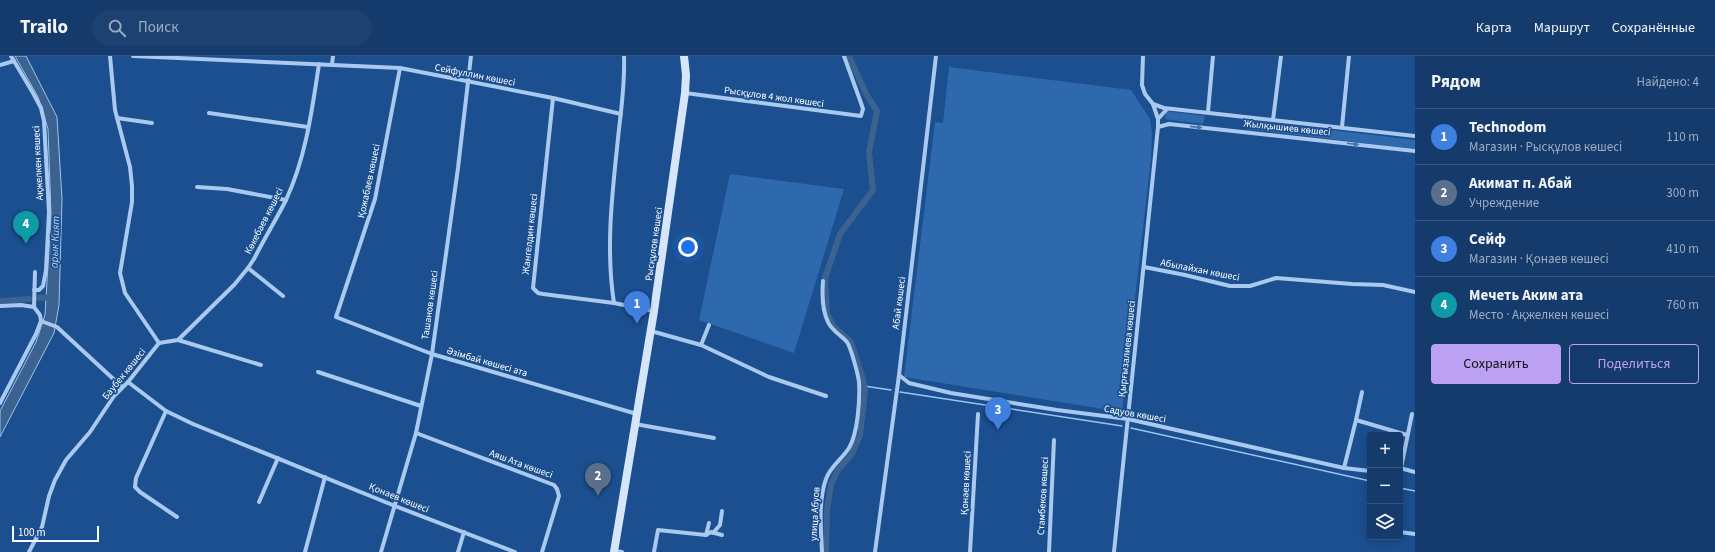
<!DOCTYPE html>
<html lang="ru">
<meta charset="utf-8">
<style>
body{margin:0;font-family:"Source Sans 3",sans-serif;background:#1d4271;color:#f1f3f6}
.controls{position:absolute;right:12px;bottom:12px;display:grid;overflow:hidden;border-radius:4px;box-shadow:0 2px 10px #0003}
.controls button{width:36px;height:36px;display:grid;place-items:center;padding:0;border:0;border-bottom:1px solid #33557e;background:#143b6b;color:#f1f3f6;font:20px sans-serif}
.scale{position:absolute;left:12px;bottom:10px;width:87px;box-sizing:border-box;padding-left:4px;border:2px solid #fff;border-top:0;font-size:11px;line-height:14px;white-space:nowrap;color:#fff;-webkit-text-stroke:3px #1b4f8f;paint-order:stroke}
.you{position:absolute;left:688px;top:191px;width:14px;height:14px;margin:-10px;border:3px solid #fff;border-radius:50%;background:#1a73e8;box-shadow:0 0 0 6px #1a73e833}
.badge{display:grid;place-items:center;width:26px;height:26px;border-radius:50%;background:#bca0f2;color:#fff;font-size:13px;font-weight:700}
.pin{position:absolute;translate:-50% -33px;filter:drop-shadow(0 1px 2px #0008)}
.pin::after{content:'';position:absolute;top:21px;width:14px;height:12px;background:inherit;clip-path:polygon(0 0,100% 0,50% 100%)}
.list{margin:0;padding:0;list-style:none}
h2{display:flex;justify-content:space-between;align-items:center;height:52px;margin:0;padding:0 16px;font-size:17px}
h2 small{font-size:13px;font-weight:400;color:#9dadc1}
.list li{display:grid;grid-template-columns:26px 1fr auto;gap:12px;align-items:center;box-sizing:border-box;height:56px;padding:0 16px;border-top:1px solid #33557e}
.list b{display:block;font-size:15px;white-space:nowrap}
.list p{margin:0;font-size:13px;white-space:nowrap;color:#9dadc1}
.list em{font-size:13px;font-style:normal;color:#9dadc1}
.actions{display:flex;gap:8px;padding:12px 16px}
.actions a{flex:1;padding:9px 0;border:1px solid #bca0f2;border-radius:4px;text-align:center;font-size:14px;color:#bca0f2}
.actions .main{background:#bca0f2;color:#111}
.icon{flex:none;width:22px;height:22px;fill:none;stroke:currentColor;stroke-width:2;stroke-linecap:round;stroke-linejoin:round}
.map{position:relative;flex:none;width:1415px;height:496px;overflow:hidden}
header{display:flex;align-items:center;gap:24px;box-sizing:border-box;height:56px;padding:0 20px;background:#143b6b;border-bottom:1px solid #33557e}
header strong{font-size:19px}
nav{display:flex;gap:22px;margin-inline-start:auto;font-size:14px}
.search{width:280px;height:36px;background:#1d4271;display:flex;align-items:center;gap:10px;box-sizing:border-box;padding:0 14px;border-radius:22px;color:#9dadc1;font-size:15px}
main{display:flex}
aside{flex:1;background:#143b6b}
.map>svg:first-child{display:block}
.green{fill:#2e69ad}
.water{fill:#3c6290;stroke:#9cc4f0}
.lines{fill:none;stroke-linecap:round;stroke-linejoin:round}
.stream{stroke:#9cc4f0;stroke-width:1.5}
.canal{stroke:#3c6290;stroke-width:6}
.street{stroke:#a9c9ee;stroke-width:4}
.secondary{stroke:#d6e6fa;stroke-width:8}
.oneway{fill:#4674ac}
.labels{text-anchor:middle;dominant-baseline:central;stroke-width:3.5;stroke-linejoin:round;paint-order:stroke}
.street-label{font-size:10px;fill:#fff;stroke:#1b4f8f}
.water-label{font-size:11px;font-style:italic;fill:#b5d3f5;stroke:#1b4f8f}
</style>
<header>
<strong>Trailo</strong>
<div class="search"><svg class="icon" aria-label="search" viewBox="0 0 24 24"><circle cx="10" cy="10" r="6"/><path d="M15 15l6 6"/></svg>Поиск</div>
<nav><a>Карта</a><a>Маршрут</a><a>Сохранённые</a></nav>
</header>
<main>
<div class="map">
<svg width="1415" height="496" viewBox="0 0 1415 496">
<rect width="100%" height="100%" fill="#1b4f8f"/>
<g class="green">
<polygon points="949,11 1131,34 1150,63 1152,77 1151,102 1122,356 904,321 935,66 943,67"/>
<polygon points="1166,55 1205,60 1203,68 1165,63"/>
<polygon points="1248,64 1415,84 1415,93 1246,73"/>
<polygon points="730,118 844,133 794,297 699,264"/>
</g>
<polygon class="water" points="15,0 26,0 57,61 62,143 59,249 54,277 0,381 0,355 36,286 45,259 51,158 48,73 38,41"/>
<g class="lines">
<g class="stream">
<polyline points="864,330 891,334"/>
<polyline points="900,336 1122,370"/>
<polyline points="1131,372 1370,425"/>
<polyline points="1400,432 1415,435"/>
</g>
<g class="canal">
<polyline points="39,242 52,241"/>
<polyline points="0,245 29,243"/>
<polyline points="826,496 827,454 831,428 838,414 852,398 860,379 865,336 863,323 851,286 833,270 827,257 825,222 840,178 873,134 869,96 877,55 866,38 849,0"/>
</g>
<g class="street">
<polyline points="11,0 33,37 41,52 44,65 49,156 46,214 43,230 39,234 34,234"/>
<polyline points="110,0 115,54 130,111 132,130 132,146 120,217 125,237 159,287"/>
<polyline points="133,0 400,12 553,42 621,58"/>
<polyline points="332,8 333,0"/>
<polyline points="0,9 14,5"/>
<polyline points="400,12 375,143 336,261 432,298 637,358"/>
<polyline points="685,37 861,60 863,53 861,47 844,0"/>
<polyline points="553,42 533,232 538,237 543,238 614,247 654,255"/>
<polyline points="1153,48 1164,52 1415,80"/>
<polyline points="1208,56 1213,0"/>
<polyline points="209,57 308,71"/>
<polyline points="117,62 152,67"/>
<polyline points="1158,63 1167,53"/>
<polyline points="1273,64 1281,0"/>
<polyline points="1158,71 1169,68 1415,95"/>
<polyline points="1342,71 1349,0"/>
<polyline points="197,131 227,133 286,144"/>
<polyline points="1144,211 1185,219 1230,230 1250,230 1276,222 1352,228 1383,229 1415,236"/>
<polyline points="248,212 283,240"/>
<path d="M614,247C605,190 613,131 619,73C622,48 625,25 624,0"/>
<polyline points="0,250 21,249 34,251"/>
<polyline points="41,265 57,271 122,331"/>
<polyline points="651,275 701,289 769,321 826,340"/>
<polyline points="178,284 261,309"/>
<path d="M159,287L178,284L234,229L248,212L254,203C264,183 276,164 286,144C306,101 312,54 319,8"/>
<polyline points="701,289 709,269"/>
<polyline points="318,316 421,350"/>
<polyline points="899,319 909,327 951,337 1057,354 1128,363 1344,412 1370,415"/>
<polyline points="128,326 166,355 193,368 395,450 515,496"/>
<polyline points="0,347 36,278 41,265 40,259 34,251 35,216"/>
<polyline points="166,355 136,422 135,431 140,436 177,461"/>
<polyline points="1356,364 1407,379"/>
<polyline points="635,368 714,382"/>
<polyline points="416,377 554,429 557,433 559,440 542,496"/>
<polyline points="1344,412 1356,364 1362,336"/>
<polyline points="1400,412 1415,416"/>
<polyline points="1401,412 1412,358"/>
<polyline points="259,446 278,402"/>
<polyline points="1400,476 1415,478"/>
<polyline points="713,477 720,469 722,455"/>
<polyline points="706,479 709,467"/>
<polyline points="615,495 622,496"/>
<polyline points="29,496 42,471 49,440 55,424 66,404 90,376 114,340 128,326 159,287"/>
<polyline points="305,496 325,421"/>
<polyline points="381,496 416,377 432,298 458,112 471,0"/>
<polyline points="458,496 464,476"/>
<polyline points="654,496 658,474 706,479 711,476 722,479"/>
<path d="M822,496C821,473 818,445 826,423C830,411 842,403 849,392C858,377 860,343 859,326C858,318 851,292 847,286C841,279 832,275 828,266C822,254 822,238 823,225"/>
<polyline points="875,496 899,319 936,0"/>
<polyline points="970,496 978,358"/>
<polyline points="1049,496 1054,384"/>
<polyline points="1114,496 1158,71 1158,63 1153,48 1145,38 1142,29 1143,0"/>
</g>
<polyline class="secondary" points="614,496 654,255 685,37 686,19 684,0"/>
</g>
<defs><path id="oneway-solid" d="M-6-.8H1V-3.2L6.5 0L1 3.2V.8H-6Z"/></defs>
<g class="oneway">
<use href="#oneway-solid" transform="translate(1196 71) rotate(6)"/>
<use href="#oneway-solid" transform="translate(1353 88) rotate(7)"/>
</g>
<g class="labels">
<g class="street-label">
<text transform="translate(475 19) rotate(11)">Сейфуллин көшесі</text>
<text transform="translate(774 41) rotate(8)">Рысқұлов 4 жол көшесі</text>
<text transform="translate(1287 72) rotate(6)">Жылқышиев көшесі</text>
<text transform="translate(38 107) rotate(-93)">Ақжелкен көшесі</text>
<text transform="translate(369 125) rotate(-78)">Қожабаев көшесі</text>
<text transform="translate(264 165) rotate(-63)">Көкебаев көшесі</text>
<text transform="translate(530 178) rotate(-84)">Жангелдин көшесі</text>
<text transform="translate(654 188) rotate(-82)">Рысқұлов көшесі</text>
<text transform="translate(1200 214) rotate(11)">Абылайхан көшесі</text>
<text transform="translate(899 247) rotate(-83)">Абай көшесі</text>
<text transform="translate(430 249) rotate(-82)">Ташанов көшесі</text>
<text transform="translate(1127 293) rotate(-84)">Қырғызалиева көшесі</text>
<text transform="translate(487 306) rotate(16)">Әзімбай көшесі ата</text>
<text transform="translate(124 318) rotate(-51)">Баубек көшесі</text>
<text transform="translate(1135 358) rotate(10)">Садуов көшесі</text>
<text transform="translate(521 408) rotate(20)">Аяш Ата көшесі</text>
<text transform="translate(966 427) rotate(-87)">Қонаев көшесі</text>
<text transform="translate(1043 440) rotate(-87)">Стамбеков көшесі</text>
<text transform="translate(399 442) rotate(22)">Қонаев көшесі</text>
<text transform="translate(815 458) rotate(-87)">улица Абуов</text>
</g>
<g class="water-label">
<text transform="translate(55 186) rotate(-88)">арык Кият</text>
</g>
</g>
</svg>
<div class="controls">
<button>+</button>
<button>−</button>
<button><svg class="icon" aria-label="layers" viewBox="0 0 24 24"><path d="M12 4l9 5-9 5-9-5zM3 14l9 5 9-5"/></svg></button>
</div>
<div class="scale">100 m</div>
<div class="you"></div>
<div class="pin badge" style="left:637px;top:268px;background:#3f7fe0">1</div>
<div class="pin badge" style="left:598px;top:440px;background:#5c6f8a">2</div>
<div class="pin badge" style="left:998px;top:374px;background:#3f7fe0">3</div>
<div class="pin badge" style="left:26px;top:188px;background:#0f9aa8">4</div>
</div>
<aside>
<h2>Рядом<small>Найдено: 4</small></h2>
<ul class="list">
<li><span class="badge" style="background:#3f7fe0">1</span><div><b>Technodom</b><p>Магазин · Рысқұлов көшесі</p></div><em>110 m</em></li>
<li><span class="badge" style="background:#5c6f8a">2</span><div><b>Акимат п. Абай</b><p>Учреждение</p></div><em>300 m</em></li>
<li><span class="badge" style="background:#3f7fe0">3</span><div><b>Сейф</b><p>Магазин · Қонаев көшесі</p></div><em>410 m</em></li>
<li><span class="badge" style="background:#0f9aa8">4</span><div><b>Мечеть Аким ата</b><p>Место · Ақжелкен көшесі</p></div><em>760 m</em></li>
</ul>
<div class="actions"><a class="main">Сохранить</a><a>Поделиться</a></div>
</aside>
</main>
